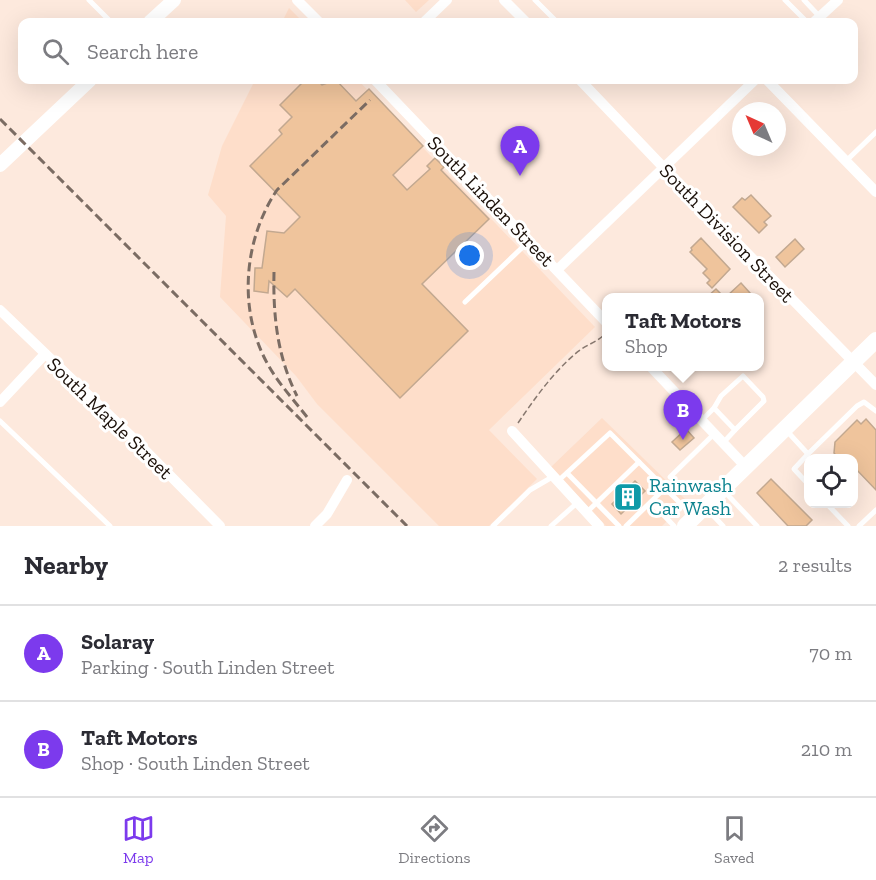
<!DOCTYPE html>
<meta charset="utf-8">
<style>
body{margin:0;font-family:"Zilla Slab",serif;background:#f7f7f7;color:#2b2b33}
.controls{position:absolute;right:18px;bottom:18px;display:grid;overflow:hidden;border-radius:12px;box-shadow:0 6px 24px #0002}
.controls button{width:54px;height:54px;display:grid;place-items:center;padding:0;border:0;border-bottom:2px solid #e1e1e2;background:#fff;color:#2b2b33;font:30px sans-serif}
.compass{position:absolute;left:732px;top:102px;width:54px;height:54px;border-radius:50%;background:#fff;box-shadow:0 6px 24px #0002;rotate:316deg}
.you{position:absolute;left:470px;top:256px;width:21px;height:21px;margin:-15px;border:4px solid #fff;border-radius:50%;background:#1a73e8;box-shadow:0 0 0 9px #1a73e833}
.badge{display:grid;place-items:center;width:39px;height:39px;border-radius:50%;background:#7c3aed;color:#fff;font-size:20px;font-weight:700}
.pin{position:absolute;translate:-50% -50px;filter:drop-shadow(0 2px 3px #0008)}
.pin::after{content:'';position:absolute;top:32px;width:21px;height:18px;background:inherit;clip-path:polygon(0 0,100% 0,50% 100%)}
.popup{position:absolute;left:602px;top:293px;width:162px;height:78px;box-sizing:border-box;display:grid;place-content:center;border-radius:12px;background:#fff;filter:drop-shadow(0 2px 4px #0005);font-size:20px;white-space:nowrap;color:#7c7c81}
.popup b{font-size:22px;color:#2b2b33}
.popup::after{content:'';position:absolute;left:50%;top:100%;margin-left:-12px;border:12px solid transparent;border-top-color:#fff}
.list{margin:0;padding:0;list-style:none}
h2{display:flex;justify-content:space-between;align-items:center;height:78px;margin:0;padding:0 24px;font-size:26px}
h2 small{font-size:20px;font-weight:400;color:#7c7c81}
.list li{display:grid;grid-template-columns:39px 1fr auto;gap:18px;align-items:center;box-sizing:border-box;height:96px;padding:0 24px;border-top:2px solid #e1e1e2}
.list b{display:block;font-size:22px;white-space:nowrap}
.list p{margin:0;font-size:20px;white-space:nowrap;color:#7c7c81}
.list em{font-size:20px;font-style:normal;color:#7c7c81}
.icon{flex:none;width:33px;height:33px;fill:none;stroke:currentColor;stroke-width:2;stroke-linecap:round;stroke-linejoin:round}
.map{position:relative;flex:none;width:876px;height:526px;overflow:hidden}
.search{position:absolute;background:#fff;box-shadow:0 6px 24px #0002;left:18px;right:18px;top:18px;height:66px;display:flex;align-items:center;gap:15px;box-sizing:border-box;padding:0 21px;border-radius:12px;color:#7c7c81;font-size:22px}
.sheet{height:270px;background:#fff}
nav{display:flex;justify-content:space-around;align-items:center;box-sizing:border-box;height:84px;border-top:2px solid #e1e1e2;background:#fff;font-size:16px;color:#7c7c81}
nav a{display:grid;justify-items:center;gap:3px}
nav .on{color:#7c3aed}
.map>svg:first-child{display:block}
.built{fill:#fedeca}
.building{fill:#efc49c;stroke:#c2a890;stroke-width:1.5}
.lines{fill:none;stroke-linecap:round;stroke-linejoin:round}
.path{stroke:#87786f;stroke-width:1.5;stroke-dasharray:6 3;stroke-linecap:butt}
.lane{stroke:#fff;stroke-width:5}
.street{stroke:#fff;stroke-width:10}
.secondary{stroke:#fff;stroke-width:14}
.primary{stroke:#fff;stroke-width:16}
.rail{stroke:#7b6c63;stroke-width:3;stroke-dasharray:9 4.5;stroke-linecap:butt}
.labels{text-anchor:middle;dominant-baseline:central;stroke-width:6;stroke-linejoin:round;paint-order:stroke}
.street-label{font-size:20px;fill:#1b1009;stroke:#fff}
.culture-label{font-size:20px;fill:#0d838f;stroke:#fff;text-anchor:start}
</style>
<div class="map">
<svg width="876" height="526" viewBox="0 0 876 526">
<rect width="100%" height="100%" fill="#fde9dd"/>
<g class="built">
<polygon points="405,0 429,0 416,12"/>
<polygon points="289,8 303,22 282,22"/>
<polygon points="255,80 358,80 595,327 489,430 537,479 489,526 439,526 317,404 296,376 220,297 226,216 208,195 222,146"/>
<polygon points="602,418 687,501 662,526 606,526 551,467"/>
</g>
<g class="building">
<polygon points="305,80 317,80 322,85 336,80 356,101 369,89 423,146 393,175 407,190 430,169 427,166 435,158 444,167 441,170 489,219 422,284 468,331 400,398 295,289 287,297 269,281 268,293 254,291 255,268 262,268 267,231 284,233 300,217 250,166 282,134 279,130 292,117 280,105"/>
<polygon points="751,195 771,216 764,222 767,225 759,233 733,207 742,198 745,200"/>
<polygon points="701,238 730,269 712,288 707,283 710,280 703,273 707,269 690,252 692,250 691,248"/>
<polygon points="795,239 804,249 785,267 776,257"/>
<polygon points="741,283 750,293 746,297 726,297"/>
<polygon points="716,289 724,297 707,297"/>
<polygon points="866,419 876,430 876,490 854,467 854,459 839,459 834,453 835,442 857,420 861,424"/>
<polygon points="686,429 694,438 680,450 672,442"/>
<polygon points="771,479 812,520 806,526 788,526 757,493"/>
<polygon points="635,481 645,491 621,514 612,504"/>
</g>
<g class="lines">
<path class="path" d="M518,423C535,398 552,374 575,354C585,345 598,342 606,333"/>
<g class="lane">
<polyline points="89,0 111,22"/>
<polyline points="535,0 557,22"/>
<polyline points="785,0 807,22"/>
<polyline points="804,0 820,17"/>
<polyline points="846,161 876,132"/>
<polyline points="465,302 529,241"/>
<polyline points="714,408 721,396 743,376 763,397 764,401 735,430"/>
<polyline points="702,420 714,408 735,430 723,443"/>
<polyline points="0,421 110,526"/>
<polyline points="786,430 808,454 857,406 864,402 876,411"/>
<polyline points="808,454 794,469 808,484"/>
<polyline points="567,473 619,526"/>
<polyline points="670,477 714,434"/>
<polyline points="558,481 610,433 692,515"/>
<polyline points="723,490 757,526"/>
<polyline points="651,502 674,526"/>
<polyline points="826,503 848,526"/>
<polyline points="706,508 723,526"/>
<polyline points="586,513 639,462"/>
<polyline points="493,526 530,490 554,476"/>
<polyline points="551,526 577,503"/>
<polyline points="626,526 665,488"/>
<polyline points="859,526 876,510"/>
</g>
<g class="street">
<polyline points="297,0 319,22"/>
<polyline points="504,0 526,22"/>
<polyline points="424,22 447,0"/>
<polyline points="814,22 838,0"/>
<polyline points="375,80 606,322"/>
<polyline points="580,80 664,168 876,385"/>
<polyline points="767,80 876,192"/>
<polyline points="557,270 755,80"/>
<polyline points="0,310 130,435 220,526"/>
<polyline points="650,366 746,467"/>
<polyline points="0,402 45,354"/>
<polyline points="512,431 599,526"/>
<polyline points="315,526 327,514 347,480"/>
</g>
<g class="secondary">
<polyline points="150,22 174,0"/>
<polyline points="0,165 90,80"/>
</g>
<polyline class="primary" points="685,526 876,340"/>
<g class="rail">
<polyline points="0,119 407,526"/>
<path d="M274,272C273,315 277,356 297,396"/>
<path d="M307,417C293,399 277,382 266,361C238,308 244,239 277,190L370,100"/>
</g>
</g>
<defs>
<g id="building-square" transform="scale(1.5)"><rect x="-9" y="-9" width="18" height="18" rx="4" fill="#0f9aa8" stroke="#fff"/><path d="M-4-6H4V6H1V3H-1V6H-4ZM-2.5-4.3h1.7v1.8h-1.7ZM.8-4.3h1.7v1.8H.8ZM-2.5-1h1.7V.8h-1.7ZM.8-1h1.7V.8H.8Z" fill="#fff"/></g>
</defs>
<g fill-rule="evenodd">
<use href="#building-square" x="628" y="497"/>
</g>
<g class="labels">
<g class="street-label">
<text transform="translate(491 201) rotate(46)">South Linden Street</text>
<text transform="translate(727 233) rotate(46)">South Division Street</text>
<text transform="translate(110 418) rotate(44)">South Maple Street</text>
</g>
<g class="culture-label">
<text x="649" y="485">Rainwash<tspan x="649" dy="23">Car Wash</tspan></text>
</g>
</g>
</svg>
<div class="controls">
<button><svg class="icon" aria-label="locate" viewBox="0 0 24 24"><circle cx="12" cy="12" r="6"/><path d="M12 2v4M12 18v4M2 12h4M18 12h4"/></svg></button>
</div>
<svg class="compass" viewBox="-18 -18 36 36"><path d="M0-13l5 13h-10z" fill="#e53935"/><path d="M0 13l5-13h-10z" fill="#7c7c81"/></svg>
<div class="you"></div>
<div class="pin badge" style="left:520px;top:176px">A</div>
<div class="pin badge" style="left:683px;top:440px">B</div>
<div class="popup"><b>Taft Motors</b>Shop</div>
<div class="search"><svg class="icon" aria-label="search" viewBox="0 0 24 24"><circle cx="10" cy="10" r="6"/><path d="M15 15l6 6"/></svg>Search here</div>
</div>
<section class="sheet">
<h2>Nearby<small>2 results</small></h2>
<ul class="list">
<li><span class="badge">A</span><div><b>Solaray</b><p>Parking · South Linden Street</p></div><em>70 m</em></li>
<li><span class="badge">B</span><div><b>Taft Motors</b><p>Shop · South Linden Street</p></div><em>210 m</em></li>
</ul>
</section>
<nav>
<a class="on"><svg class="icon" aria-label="map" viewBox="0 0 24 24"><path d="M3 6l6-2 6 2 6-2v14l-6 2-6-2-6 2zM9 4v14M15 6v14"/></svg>Map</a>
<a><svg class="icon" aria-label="directions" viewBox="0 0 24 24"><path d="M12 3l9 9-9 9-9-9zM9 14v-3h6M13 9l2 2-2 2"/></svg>Directions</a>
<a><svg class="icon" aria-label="saved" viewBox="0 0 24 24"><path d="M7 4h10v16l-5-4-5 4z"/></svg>Saved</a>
</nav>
